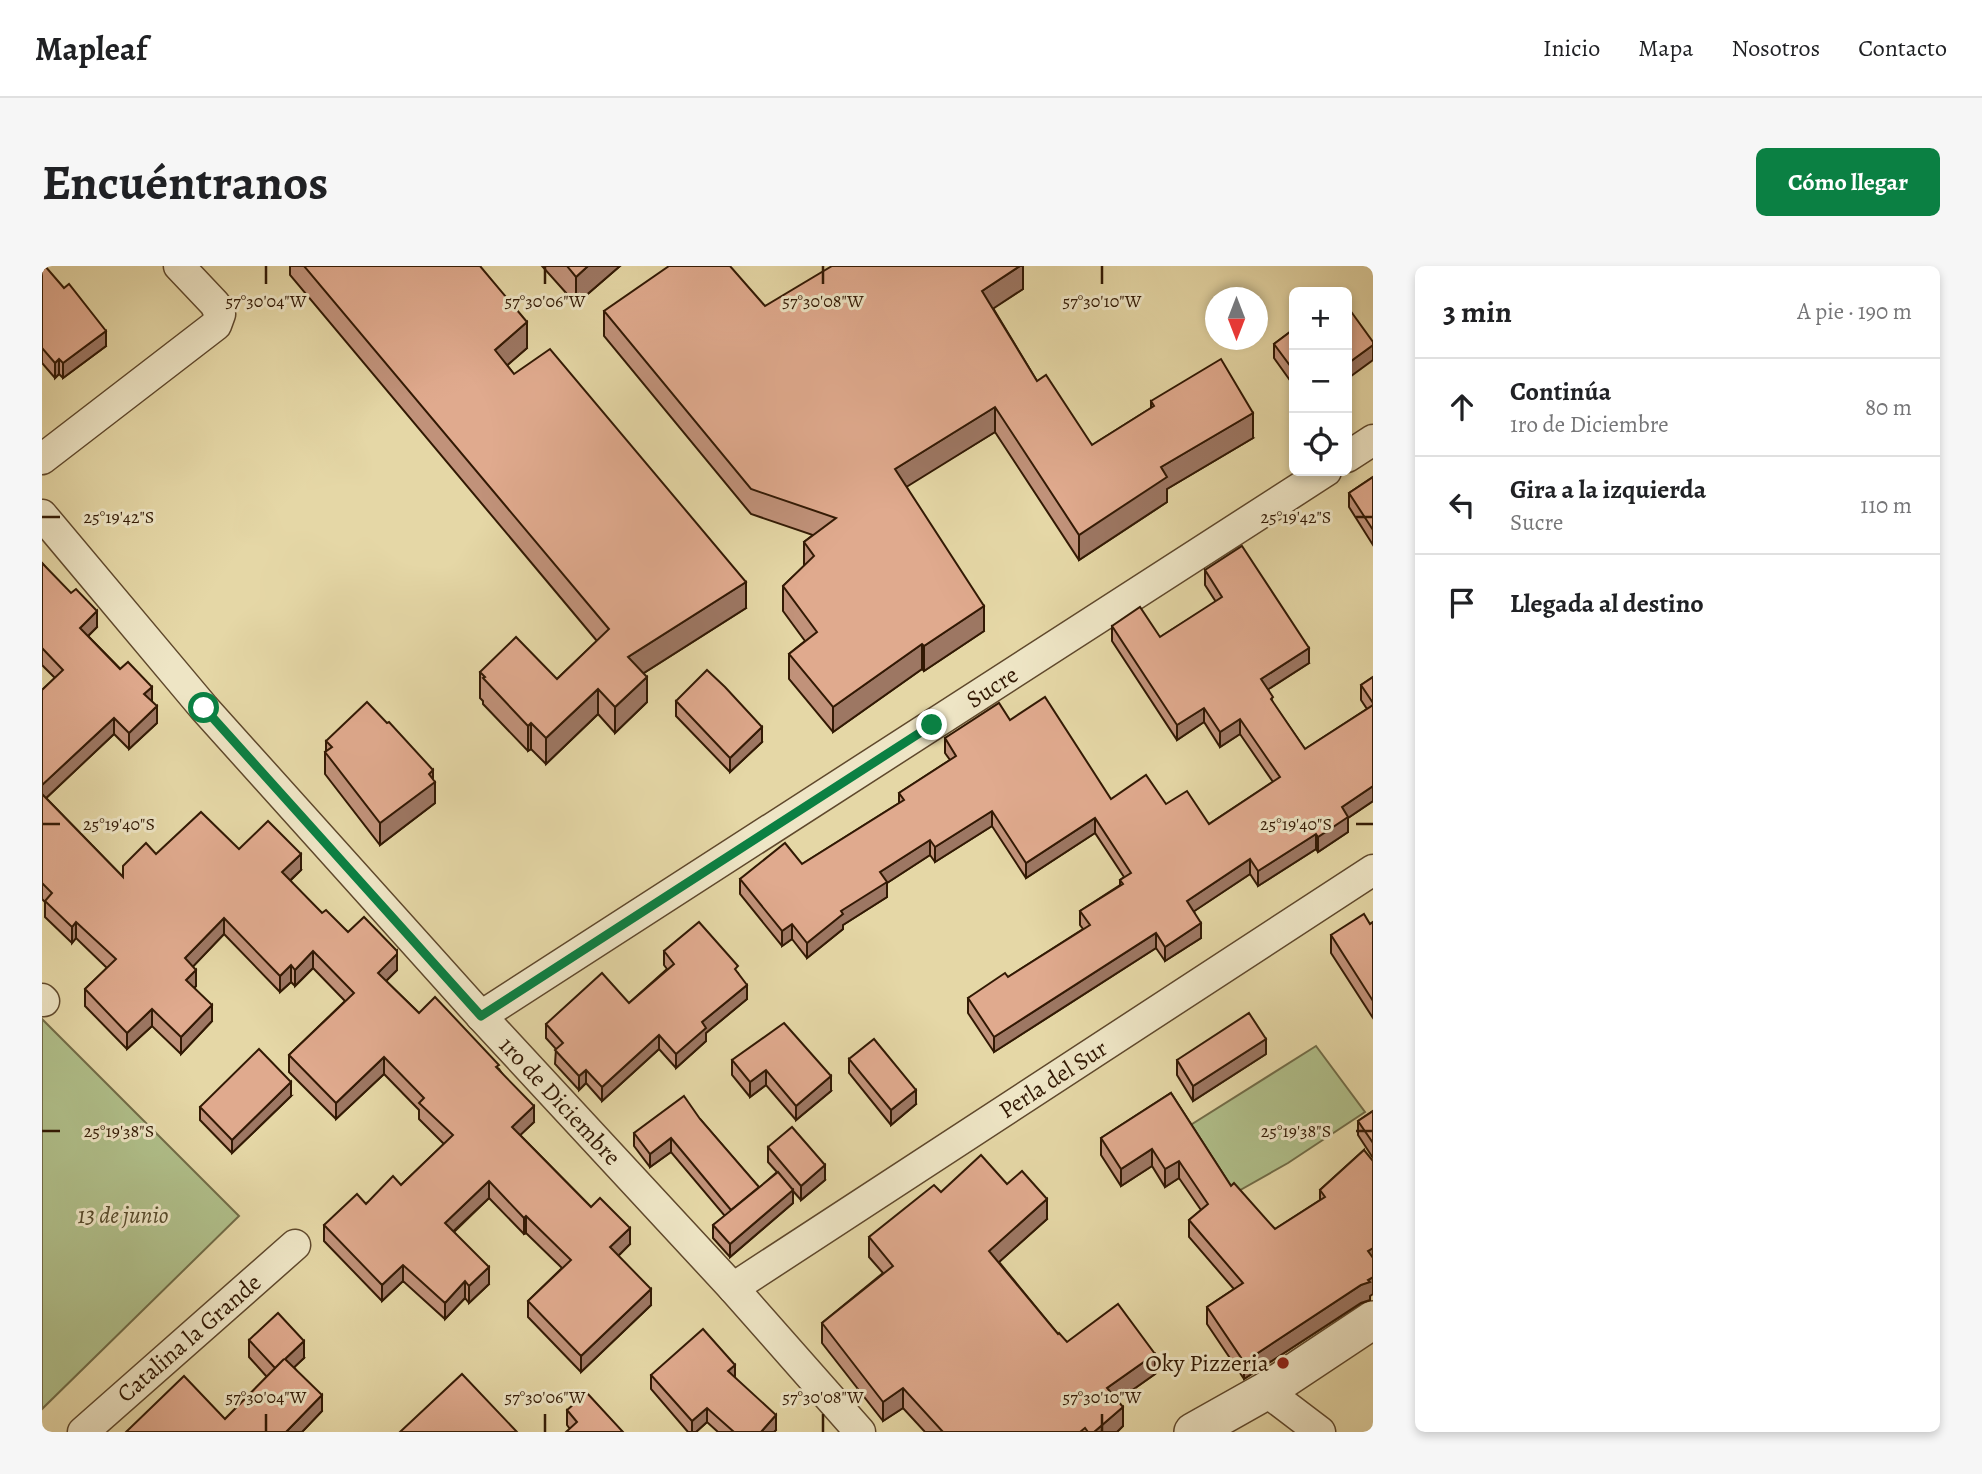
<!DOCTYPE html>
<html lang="es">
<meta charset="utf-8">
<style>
body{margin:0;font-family:Alegreya,serif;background:#f6f6f6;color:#202124}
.controls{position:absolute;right:21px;top:21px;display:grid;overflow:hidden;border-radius:10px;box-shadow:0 4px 10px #0003}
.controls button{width:63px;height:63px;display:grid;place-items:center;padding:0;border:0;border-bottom:2px solid #e0e0e0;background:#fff;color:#202124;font:35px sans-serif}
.compass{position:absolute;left:1163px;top:21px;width:63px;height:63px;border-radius:50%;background:#fff;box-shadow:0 4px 10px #0003;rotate:180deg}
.stop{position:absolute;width:21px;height:21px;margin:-16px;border:5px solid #0b8043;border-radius:50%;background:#fff}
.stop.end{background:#0b8043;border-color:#fff;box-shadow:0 2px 7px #0008}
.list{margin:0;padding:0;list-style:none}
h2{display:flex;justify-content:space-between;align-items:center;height:91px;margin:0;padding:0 28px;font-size:30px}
h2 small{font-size:23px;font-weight:400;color:#757577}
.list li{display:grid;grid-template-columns:46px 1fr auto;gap:21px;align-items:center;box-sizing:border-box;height:98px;padding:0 28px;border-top:2px solid #e0e0e0}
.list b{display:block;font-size:26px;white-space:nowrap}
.list p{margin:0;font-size:23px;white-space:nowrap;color:#757577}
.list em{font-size:23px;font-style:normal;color:#757577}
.icon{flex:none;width:38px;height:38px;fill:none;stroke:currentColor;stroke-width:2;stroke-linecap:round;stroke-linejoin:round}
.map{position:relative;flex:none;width:1331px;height:1166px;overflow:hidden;border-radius:10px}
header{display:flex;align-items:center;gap:42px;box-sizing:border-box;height:98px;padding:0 35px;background:#fff;border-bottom:2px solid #e0e0e0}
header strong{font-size:33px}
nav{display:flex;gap:38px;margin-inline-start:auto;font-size:24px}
.intro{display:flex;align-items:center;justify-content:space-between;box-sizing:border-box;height:168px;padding:0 42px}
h1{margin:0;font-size:49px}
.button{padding:18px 32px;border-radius:10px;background:#0b8043;color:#fff;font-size:24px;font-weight:700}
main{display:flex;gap:42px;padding:0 42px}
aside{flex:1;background:#fff;border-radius:10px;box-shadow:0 4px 10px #0003}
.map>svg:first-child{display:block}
.green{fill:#b0bf8a;stroke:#716c47;stroke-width:2}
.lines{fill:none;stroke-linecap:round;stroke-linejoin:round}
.minor-casing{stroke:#5f482c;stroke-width:33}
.tertiary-casing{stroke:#5f482c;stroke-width:40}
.minor{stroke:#eee5c5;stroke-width:30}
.tertiary{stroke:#eee5c5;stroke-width:37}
.wall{fill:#c1927a;stroke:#321904;stroke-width:2}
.shaded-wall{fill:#9d7763;stroke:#321904;stroke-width:2}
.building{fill:#e0aa8e;stroke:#321904;stroke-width:2}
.route{stroke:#0b8043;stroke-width:9}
.ticks{fill:none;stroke:#321904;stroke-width:2.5}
.poi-dot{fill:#8f2418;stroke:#eee5c5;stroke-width:2.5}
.labels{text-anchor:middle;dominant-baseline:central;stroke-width:6;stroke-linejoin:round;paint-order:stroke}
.street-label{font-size:24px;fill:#321904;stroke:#eee5c5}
.park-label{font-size:24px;font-style:italic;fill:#584b2c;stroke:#eee5c5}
.poi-label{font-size:24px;fill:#321904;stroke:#eee5c5;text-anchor:end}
.ticks-label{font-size:18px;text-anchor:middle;fill:#321904;stroke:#eee5c5;stroke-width:6;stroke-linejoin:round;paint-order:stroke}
</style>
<header>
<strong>Mapleaf</strong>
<nav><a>Inicio</a><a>Mapa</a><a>Nosotros</a><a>Contacto</a></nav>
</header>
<div class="intro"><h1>Encuéntranos</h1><a class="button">Cómo llegar</a></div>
<main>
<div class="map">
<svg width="1331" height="1166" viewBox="0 0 1331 1166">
<rect width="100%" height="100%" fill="#e5d7a6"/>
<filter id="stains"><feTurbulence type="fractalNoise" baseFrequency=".00286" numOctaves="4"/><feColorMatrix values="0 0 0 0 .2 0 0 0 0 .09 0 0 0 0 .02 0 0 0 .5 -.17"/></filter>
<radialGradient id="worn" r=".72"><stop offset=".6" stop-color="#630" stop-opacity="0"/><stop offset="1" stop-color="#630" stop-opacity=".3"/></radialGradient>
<g class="green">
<polygon points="0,753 197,950 0,1143"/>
<polygon points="1274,780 1323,846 1246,897 1193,927 1147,860"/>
</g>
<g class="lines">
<g class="minor-casing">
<g id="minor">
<polyline points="1305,191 1331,174"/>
<polyline points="0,193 174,59 178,48 173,38 137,0"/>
<polyline points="0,249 162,442 439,750 691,1022 818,1166"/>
<polyline points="0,733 2,735"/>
<polyline points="439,750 1284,205"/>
<polyline points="691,1022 1331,604"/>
<polyline points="1224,1125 1278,1166"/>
<polyline points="41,1166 253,979"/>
</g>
</g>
<g class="tertiary-casing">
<polyline id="tertiary" points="1151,1166 1224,1125 1331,1054"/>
</g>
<use href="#minor" class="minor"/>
<use href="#tertiary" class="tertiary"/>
</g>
<g class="wall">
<polygon points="0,0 64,80 21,112 17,108 13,112 0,97"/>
<polygon points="248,0 438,0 485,82 465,99 472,108 704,342 602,407 605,436 573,467 556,448 504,498 489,483 486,485 441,438 441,435 438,432 438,406 515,413 555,375 248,9"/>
<polygon points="500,0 578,0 534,38"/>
<polygon points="981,0 981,23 951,42 995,115 1050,179 1109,142 1109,135 1211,172 1125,223 1125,236 1037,294 953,166 864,220 942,365 882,405 880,403 791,466 747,413 747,388 763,375 741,345 741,320 762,300 762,276 771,269 709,248 562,70 562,45 723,40"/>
<polygon points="1252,63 1252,120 1232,92 1232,78"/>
<polygon points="1331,211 1331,279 1307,241 1307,227"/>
<polygon points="0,297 55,361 46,370 110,435 115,457 87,483 72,468 4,532 81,611 114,588 197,583 259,604 248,615 280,647 355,701 355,704 344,715 377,747 457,803 492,856 478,869 549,941 588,978 576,990 609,1039 539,1106 486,1051 486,1035 520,1002 484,967 482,968 447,932 412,966 447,1018 427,1037 423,1032 403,1053 361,1015 340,1035 282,975 282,959 359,919 402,878 377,853 377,844 342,808 294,853 247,806 247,789 303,735 271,702 253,720 249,716 238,726 182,668 151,700 154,720 152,722 170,755 139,788 110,760 85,783 43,740 43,723 65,702 34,672 30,677 3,651 3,636 0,633 0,424 13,412 0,399"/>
<polygon points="1163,304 1267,397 1226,423 1231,437 1263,483 1325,443 1319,434 1319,419 1331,411 1331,535 1306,552 1306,566 1276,586 1274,583 1216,620 1208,608 1152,645 1159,672 1123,695 1114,682 952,786 926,747 926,732 966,711 1041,663 1038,659 1038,645 1078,619 1078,614 1082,611 1053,567 984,612 950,560 893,596 888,589 845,617 845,631 801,659 801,663 765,692 750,673 740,680 698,628 698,613 760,598 857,537 857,527 908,494 903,487 903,472 968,454 1069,533 1124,538 1167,558 1231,516 1198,468 1178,481 1162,456 1135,474 1070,375 1070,360 1118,371 1174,336 1163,319"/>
<polygon points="634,435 720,476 688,506 634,450"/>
<polygon points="284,475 391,514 393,537 338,579 283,508 283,486 284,485"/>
<polygon points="1331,656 1331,752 1289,687 1289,669 1328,658"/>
<polygon points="622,685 696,707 705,733 664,767 664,775 634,802 617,783 560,835 544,817 537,824 513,798 514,783 504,772 504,758 587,737 625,703 622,699"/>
<polygon points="1224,788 1151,835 1135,809 1135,794"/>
<polygon points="807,793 874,838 849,859 807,807"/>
<polygon points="690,794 789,825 754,854 724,819 708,831 690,809"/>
<polygon points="1129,827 1189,920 1233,963 1278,934 1278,924 1322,884 1328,1034 1319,1037 1202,1113 1165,1058 1165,1041 1192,1023 1147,971 1147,954 1159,944 1137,912 1123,921 1110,900 1079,920 1059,889 1059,872"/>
<polygon points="249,830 190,887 158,854 158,841"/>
<polygon points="1331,845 1331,892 1316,869 1316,855"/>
<polygon points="658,853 717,922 735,906 726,896 726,881 783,914 759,934 751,925 751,937 688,991 671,972 671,959 683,950 629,886 608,901 592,880 592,867"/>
<polygon points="965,918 1005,953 957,996 1016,1068 1025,1076 1113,1108 1076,1134 1081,1160 1075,1166 883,1166 861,1142 841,1155 780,1077 780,1057 841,1007 827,991 827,971 899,926"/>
<polygon points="207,1074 262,1092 252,1101 280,1145 260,1166 84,1166 183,1153 225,1111 207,1091"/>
<polygon points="609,1109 693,1112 734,1164 732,1166 676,1166 665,1156 654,1166 646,1166 609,1123"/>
<polygon points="525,1144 581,1166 528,1163 525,1159"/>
</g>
<g class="shaded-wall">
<polygon points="546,0 578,0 534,38 534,11"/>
<polygon points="978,0 981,0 981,23 940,50 940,25"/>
<polygon points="485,56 485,82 453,110 453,84"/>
<polygon points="64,65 64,80 21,112 21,97"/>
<polygon points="1331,79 1331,94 1305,113 1305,98"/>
<polygon points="17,93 17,108 13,112 13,97"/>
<polygon points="953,141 953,166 853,228 853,203"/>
<polygon points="1211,147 1211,172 1125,223 1125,236 1037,294 1037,269 1119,201"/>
<polygon points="704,316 704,342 586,417 586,391"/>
<polygon points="942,340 942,365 882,405 882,380"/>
<polygon points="55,345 55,361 38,378 38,362"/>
<polygon points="880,378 880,403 791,466 791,441"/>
<polygon points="1267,382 1267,397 1219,428 1219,413"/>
<polygon points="605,411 605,436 573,467 573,441"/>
<polygon points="110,421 110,437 102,428"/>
<polygon points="556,423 556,448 504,498 504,472"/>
<polygon points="115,440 115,457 87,483 87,467"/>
<polygon points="1162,442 1162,456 1135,474 1135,459"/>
<polygon points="72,452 72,468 0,536 0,519"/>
<polygon points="1198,453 1198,468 1178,481 1178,466"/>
<polygon points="489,457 489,483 486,485 486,460"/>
<polygon points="720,461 720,476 688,506 688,492"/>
<polygon points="391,504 391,517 393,516 393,537 338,579 338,557"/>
<polygon points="1331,520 1331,535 1306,552 1306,566 1276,586 1276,571 1300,541"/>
<polygon points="950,545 950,560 893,596 893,581"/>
<polygon points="1053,552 1053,567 984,612 984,597"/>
<polygon points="1274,568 1274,583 1216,620 1216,605"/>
<polygon points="888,574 888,589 845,617 845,631 801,659 801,663 765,692 765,677 799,645 838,606"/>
<polygon points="259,588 259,604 240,622 240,606"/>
<polygon points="1208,593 1208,608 1145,650 1145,635"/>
<polygon points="182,652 182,668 143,709 143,692"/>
<polygon points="34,656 34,672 30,677 30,661"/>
<polygon points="1159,657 1159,672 1123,695 1123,681"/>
<polygon points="750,658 750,673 740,680 740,665"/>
<polygon points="1114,667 1114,682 952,786 952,771"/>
<polygon points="271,685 271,702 253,720 253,704"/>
<polygon points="355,685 355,704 336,723 336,707"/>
<polygon points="249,699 249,716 238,726 238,710"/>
<polygon points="154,704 154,720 144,730 144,714"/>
<polygon points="705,719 705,733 664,767 664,775 634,802 634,788 660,756"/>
<polygon points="170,739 170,755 139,788 139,771"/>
<polygon points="110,743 110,760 85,783 85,767"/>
<polygon points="617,769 617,783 560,835 560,821"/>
<polygon points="1224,773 1224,788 1151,835 1151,820"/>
<polygon points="342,791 342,808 294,853 294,837"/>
<polygon points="544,804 544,817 537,824 537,810"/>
<polygon points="724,804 724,819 708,831 708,816"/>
<polygon points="789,810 789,825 754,854 754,840"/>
<polygon points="249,816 249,830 190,887 190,874"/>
<polygon points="874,824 874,838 849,859 849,844"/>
<polygon points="492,840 492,856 470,877 470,861"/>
<polygon points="629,872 629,886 608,901 608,888"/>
<polygon points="1110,883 1110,900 1079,920 1079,903"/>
<polygon points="1137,895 1137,912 1123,921 1123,903"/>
<polygon points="783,899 783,914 759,934 759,920"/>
<polygon points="447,915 447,932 403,973 403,957"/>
<polygon points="751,924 751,937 688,991 688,978"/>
<polygon points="1005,933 1005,953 947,1005 947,985"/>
<polygon points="484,950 484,967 482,968 482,952"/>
<polygon points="588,962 588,978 568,998 568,981"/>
<polygon points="1331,982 1331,999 1326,985"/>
<polygon points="361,999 361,1015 340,1035 340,1019"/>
<polygon points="447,1001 447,1018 427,1037 427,1020"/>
<polygon points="1331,1011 1331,1028 1328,1030 1328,1034 1319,1037 1202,1113 1202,1096"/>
<polygon points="423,1015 423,1032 403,1053 403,1037"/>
<polygon points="609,1023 609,1039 539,1106 539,1090"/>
<polygon points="262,1075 262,1092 243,1110 243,1093"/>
<polygon points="1113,1088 1113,1108 1065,1142 1065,1122"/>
<polygon points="693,1099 693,1113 686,1105"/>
<polygon points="861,1122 861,1142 841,1155 841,1136"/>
<polygon points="280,1129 280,1145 260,1166 244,1166"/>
<polygon points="1081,1141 1081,1160 1075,1166 1052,1166"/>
<polygon points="665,1142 665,1156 654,1166 650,1166 650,1155"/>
<polygon points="734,1149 734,1164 732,1166 719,1166"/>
</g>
<g class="building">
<polygon points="0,0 3,0 22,22 27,18 64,65 21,97 17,93 13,97 0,82"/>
<polygon points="262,0 438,0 485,56 453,84 472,108 508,83 704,316 586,391 605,411 573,441 556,423 504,472 489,457 486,460 441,412 443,411 438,406 474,371 515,413 567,363"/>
<polygon points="525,0 546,0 534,11"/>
<polygon points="627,0 688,0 723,40 790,0 978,0 940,25 995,115 1004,109 1050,179 1112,140 1109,135 1179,93 1211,147 1119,201 1125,211 1037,269 953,141 853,203 942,340 882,380 880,378 791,441 747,388 775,366 741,320 772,290 762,276 794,252 709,223 562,45"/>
<polygon points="1305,40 1331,76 1331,79 1305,98"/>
<polygon points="1252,63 1252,105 1232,78"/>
<polygon points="1331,211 1331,264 1307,227"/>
<polygon points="1200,280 1267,382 1219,413 1231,431 1229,433 1263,483 1331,439 1331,520 1300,541 1306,551 1276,571 1274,568 1216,605 1208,593 1145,635 1159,657 1123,681 1114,667 952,771 926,732 963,707 966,711 1048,659 1038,645 1081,618 1078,614 1089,607 1053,552 984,597 950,545 893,581 888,574 838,606 845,616 799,645 801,648 765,677 750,658 740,665 698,613 743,577 760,598 862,534 857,527 914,490 903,472 957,437 968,454 1003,431 1069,533 1104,509 1124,538 1145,525 1167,558 1238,511 1198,453 1178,466 1162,442 1135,459 1070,360 1098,341 1118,371 1180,331 1163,304"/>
<polygon points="0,297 29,327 34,323 55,345 38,362 78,403 86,396 110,421 102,428 115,440 87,467 72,452 0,519 0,424 21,404 0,382"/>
<polygon points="665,404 683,421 720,461 688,492 634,435"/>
<polygon points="1331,411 1331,437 1319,419"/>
<polygon points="325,436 345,457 347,456 391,504 387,508 393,516 338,557 283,486 290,481 284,475"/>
<polygon points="0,528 81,611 81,600 104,577 114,588 159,546 197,583 226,555 259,588 240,606 280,647 284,644 306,666 322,651 355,685 355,688 336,707 377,747 393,731 457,799 454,801 492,840 470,861 549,941 558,932 588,962 568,981 609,1023 539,1090 486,1035 529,994 484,950 482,952 447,915 403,957 447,1001 427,1020 423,1015 403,1037 361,999 340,1019 282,959 315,928 324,938 351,910 359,919 411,869 377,837 382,832 342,791 294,837 247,789 312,727 271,685 253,704 249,699 238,710 182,652 143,692 154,704 144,714 170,739 139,771 110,743 85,767 43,723 74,693 34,656 30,661 3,635 10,627 0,617"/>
<polygon points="1322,648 1328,658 1331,656 1331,735 1289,669"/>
<polygon points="657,656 696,700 693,703 705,719 660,756 664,762 634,788 617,769 560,821 544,804 537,810 513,784 521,777 504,758 560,707 587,737 632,698 622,685"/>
<polygon points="1207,747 1224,773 1151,820 1135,794"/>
<polygon points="742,757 789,810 754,840 724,804 708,816 690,794"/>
<polygon points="832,773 874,824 849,844 807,793"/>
<polygon points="217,783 249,816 190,874 158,841"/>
<polygon points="1129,827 1189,920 1192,917 1233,963 1283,931 1278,924 1322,884 1331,895 1331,982 1326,985 1331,992 1331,1011 1326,1014 1328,1016 1319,1019 1202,1096 1165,1041 1201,1017 1147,954 1166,938 1137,895 1123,903 1110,883 1079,903 1059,872"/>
<polygon points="642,830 658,853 717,921 689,944 629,872 608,888 592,867"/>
<polygon points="1331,845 1331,877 1316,855"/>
<polygon points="750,861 783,899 759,920 726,881"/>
<polygon points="939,889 965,918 980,905 1005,933 947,985 1016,1068 1017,1067 1025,1076 1076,1038 1113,1088 1065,1122 1081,1141 1052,1166 1046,1166 1043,1162 1038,1166 901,1166 861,1122 841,1136 780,1057 851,1000 827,971 892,919 899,926"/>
<polygon points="736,906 751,924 688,978 671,959"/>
<polygon points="236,1047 262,1075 243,1093 280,1129 244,1166 84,1166 142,1110 183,1153 242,1093 233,1102 207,1074"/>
<polygon points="661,1063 693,1099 686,1105 734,1149 719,1166 692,1166 665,1142 650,1155 609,1109"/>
<polygon points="420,1108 475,1166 358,1166"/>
<polygon points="545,1127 581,1166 524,1166 535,1156 525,1144"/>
</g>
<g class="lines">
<polyline class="route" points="162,442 439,750 890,459"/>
</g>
<path class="ticks" d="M224,0V18M503,0V18M781,0V18M1060,0V18M0,251H18M1314,251H1331M0,558H18M1314,558H1331M0,865H18M1314,865H1331M224,1148V1166M503,1148V1166M781,1148V1166M1060,1148V1166"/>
<circle class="poi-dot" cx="1241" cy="1097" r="7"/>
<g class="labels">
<g class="street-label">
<text transform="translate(950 421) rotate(-33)">Sucre</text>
<text transform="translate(1011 813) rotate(-33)">Perla del Sur</text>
<text transform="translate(518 835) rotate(47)">1ro de Diciembre</text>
<text transform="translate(147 1072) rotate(-41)">Catalina la Grande</text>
</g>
<g class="park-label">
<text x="81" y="949">13 de junio</text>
</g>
<g class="poi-label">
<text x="1227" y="1097">Oky Pizzeria</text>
</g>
</g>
<g class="ticks-label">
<text x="224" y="41">57°30'04"W</text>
<text x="503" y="41">57°30'06"W</text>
<text x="781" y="41">57°30'08"W</text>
<text x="1060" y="41">57°30'10"W</text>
<text x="1254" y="257">25°19'42"S</text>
<text x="77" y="257">25°19'42"S</text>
<text x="1254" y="564">25°19'40"S</text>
<text x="77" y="564">25°19'40"S</text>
<text x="1254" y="871">25°19'38"S</text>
<text x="77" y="871">25°19'38"S</text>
<text x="224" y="1137">57°30'04"W</text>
<text x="503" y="1137">57°30'06"W</text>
<text x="781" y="1137">57°30'08"W</text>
<text x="1060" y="1137">57°30'10"W</text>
</g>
<rect width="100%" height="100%" filter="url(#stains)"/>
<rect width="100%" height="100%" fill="url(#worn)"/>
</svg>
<div class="controls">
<button>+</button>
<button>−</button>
<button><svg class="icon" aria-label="locate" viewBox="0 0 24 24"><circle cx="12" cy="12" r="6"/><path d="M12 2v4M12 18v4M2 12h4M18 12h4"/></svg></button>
</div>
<svg class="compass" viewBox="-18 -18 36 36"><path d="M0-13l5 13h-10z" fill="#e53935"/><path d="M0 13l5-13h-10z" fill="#757577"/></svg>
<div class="stop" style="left:162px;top:442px"></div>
<div class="stop end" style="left:890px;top:459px"></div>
</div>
<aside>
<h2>3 min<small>A pie · 190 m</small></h2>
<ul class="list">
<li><svg class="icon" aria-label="ahead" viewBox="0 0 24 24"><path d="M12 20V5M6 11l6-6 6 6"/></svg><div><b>Continúa</b><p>1ro de Diciembre</p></div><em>80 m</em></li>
<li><svg class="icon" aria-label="left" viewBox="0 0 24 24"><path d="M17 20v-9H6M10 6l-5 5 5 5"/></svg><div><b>Gira a la izquierda</b><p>Sucre</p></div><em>110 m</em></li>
<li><svg class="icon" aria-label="arrive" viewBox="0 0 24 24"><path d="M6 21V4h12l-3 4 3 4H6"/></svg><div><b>Llegada al destino</b></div></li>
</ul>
</aside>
</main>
